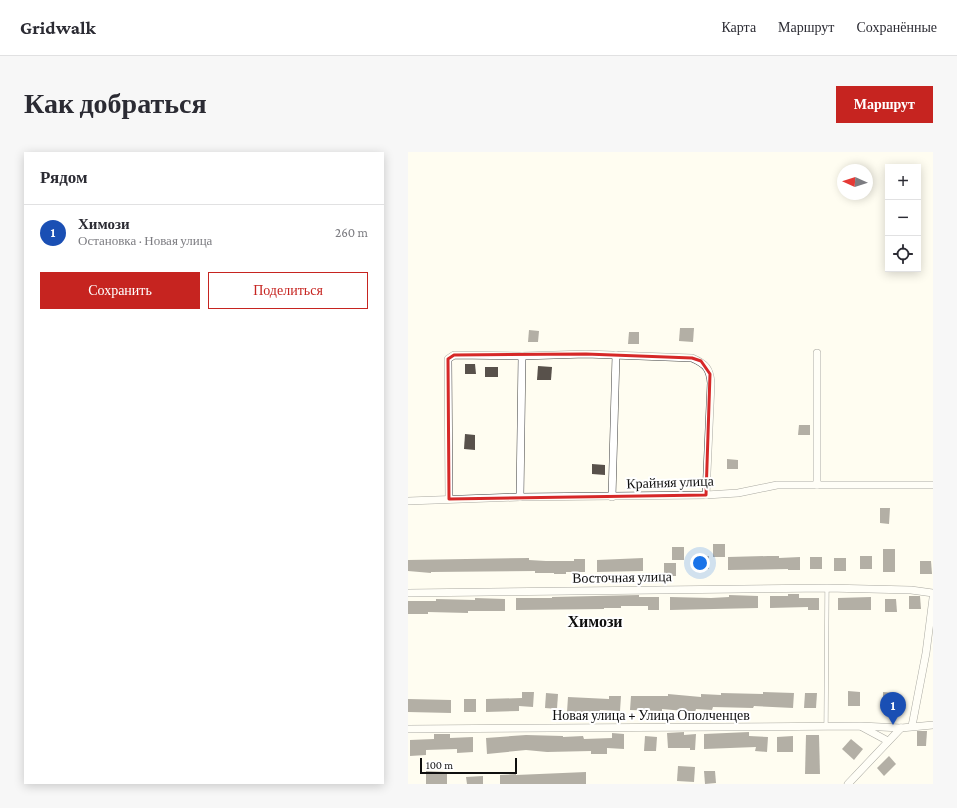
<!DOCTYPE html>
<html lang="ru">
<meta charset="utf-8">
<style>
body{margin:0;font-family:"Crimson Pro",serif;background:#f7f7f7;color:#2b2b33}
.controls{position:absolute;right:12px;top:12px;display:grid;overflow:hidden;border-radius:0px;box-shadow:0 2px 10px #0003}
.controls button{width:36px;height:36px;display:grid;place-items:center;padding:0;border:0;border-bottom:1px solid #e1e1e2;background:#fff;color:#2b2b33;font:20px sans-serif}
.compass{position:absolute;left:429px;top:12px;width:36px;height:36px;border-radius:50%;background:#fff;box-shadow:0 2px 10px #0003;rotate:273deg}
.scale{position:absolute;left:12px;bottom:10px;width:97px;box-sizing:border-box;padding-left:4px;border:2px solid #0f0f0f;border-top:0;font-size:11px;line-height:14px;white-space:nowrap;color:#0f0f0f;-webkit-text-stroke:3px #fff;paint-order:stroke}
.you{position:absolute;left:292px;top:411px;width:14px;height:14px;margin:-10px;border:3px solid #fff;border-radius:50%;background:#1a73e8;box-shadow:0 0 0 6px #1a73e833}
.badge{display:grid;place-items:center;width:26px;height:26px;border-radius:50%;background:#c62420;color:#fff;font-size:13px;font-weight:700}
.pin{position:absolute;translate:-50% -33px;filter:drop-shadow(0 1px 2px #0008)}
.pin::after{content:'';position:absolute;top:21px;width:14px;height:12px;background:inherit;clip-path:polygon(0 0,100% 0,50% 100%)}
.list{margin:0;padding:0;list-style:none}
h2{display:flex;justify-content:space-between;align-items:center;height:52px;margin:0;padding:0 16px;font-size:17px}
h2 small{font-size:13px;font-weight:400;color:#7c7c81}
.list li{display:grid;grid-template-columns:26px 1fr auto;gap:12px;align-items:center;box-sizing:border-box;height:56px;padding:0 16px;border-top:1px solid #e1e1e2}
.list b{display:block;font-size:15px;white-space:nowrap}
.list p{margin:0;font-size:13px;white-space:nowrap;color:#7c7c81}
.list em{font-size:13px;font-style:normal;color:#7c7c81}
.actions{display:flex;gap:8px;padding:12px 16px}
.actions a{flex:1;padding:9px 0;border:1px solid #c62420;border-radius:0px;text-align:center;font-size:14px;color:#c62420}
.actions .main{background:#c62420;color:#fff}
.icon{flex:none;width:22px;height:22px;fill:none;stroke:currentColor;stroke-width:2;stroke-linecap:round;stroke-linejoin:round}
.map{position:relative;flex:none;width:525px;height:632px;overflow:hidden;border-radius:0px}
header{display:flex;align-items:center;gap:24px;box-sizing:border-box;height:56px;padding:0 20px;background:#fff;border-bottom:1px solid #e1e1e2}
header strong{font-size:19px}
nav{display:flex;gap:22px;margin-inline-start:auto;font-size:14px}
.intro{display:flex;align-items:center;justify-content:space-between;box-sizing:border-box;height:96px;padding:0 24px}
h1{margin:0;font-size:28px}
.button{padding:10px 18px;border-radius:0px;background:#c62420;color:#fff;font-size:14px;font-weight:700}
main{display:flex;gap:24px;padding:0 24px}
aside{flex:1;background:#fff;border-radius:0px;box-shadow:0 2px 10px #0003}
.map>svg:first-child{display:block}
.building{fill:#58514b}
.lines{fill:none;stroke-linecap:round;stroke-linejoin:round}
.lane-casing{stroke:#424242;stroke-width:4.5}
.street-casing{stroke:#424242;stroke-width:8}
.lane{stroke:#fff;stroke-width:3.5}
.street{stroke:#fff;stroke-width:7}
.marked{fill:none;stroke:#d62828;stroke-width:3;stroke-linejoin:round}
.labels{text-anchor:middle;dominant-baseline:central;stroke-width:4;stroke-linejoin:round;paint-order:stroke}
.street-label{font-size:14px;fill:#0f0f0f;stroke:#fff}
.quarter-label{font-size:16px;font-weight:bold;fill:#0f0f0f;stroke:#fff}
</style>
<header>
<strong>Gridwalk</strong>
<nav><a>Карта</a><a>Маршрут</a><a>Сохранённые</a></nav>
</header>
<div class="intro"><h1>Как добраться</h1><a class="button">Маршрут</a></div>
<main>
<aside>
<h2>Рядом<small></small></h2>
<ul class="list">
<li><span class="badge" style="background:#1a4fb4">1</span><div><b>Химози</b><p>Остановка · Новая улица</p></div><em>260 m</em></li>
</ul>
<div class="actions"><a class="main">Сохранить</a><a>Поделиться</a></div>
</aside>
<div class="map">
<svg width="525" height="632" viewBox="0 0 525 632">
<rect width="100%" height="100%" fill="#fffdf1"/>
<g class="building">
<polygon points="272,176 286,176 285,190 271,189"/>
<polygon points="121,178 131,179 130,190 120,190"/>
<polygon points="221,180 231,180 231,192 220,192"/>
<polygon points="57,212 67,212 68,222 57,222"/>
<polygon points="130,214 144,215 143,228 129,228"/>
<rect x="77" y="215" width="13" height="10"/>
<polygon points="391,273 402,273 402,283 390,283"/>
<polygon points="57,282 67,283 67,298 56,297"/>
<polygon points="319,307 330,308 330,317 319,317"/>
<polygon points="184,312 197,313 197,323 184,322"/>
<polygon points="472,356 482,356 481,372 472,371"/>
<rect x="305" y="392" width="12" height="13"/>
<rect x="264" y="395" width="12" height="13"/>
<rect x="475" y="397" width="12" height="23"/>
<rect x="289" y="404" width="12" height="13"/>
<polygon points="360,404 371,404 371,406 392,405 392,418 380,418 380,417 320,418 320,405"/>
<rect x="452" y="404" width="12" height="13"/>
<rect x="402" y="405" width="12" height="12"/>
<polygon points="121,406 121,408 138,409 166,409 166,407 177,407 177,420 158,420 158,422 146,422 146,421 127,421 127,419 23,420 23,421 0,419 0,408"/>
<polygon points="235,406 235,419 189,420 189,408"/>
<rect x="426" y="406" width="12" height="13"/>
<polygon points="512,409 523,409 524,422 512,422"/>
<rect x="256" y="411" width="12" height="13"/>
<polygon points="380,442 391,442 391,446 411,446 411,458 400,458 400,455 362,456 362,444 380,444"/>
<polygon points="231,443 231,445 251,445 251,458 240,458 240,454 213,454 213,456 196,456 196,457 108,458 108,446 144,446 144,445"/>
<polygon points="321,443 350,444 350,456 262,458 262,445 303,446 321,445"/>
<polygon points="501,444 512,444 513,457 501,457"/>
<polygon points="463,445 463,458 430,458 430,446"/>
<polygon points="67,446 97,447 97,459 60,459 60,461 20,460 20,462 0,462 0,449 28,449 28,447 67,448"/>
<polygon points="477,447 488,447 489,460 477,460"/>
<polygon points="440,539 452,540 452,554 440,554"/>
<polygon points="114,540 126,540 125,555 111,554 111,559 78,560 78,547 114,546"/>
<polygon points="355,540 386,541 385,556 346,554 345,556 305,555 304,558 288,557 287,560 254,557 254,559 222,558 223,544 260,544 260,542 293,545 293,542 313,543 313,541 355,542"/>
<polygon points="475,540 487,541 487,555 475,555"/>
<polygon points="138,541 150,542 149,557 137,556"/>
<polygon points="397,541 409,541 408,556 396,556"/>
<polygon points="201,544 213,544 212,559 192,558 191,562 159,560 160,545 201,547"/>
<polygon points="0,547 43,548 43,561 0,560"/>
<rect x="56" y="547" width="12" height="13"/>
<polygon points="509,579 519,579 518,594 509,594"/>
<polygon points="276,580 276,583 288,582 287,598 282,598 282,596 260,596 259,581"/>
<polygon points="341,580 341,584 360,585 359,600 347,599 348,595 296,597 296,582"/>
<polygon points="204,581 216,582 216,597 199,596 199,602 183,602 183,599 139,600 118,598 79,602 78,586 118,583 155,584 155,585 175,584 176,587 204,586"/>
<polygon points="26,582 42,582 42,586 65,585 65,600 49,601 49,597 18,598 18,603 2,604 2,588 26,587"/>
<polygon points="398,583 411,583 412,622 397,622"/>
<polygon points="237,584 249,585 248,599 236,599"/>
<polygon points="385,584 385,600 369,600 369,585"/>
<polygon points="443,587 455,597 446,608 434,597"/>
<polygon points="481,604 488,612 476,624 469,616"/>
<polygon points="270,614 287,615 286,630 269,629"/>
<polygon points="18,619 39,620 39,632 18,632"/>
<polygon points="296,619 307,619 308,631 297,632"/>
<polygon points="178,620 178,632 92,632 92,623 108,622 108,623"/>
<polygon points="75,624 75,632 59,632 58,625"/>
</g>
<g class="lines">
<g class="lane-casing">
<polyline id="lane" points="418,574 419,436"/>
</g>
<g class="street-casing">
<g id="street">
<polyline points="409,201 409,333"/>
<polyline points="112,345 114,204"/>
<polyline points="204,345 208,203"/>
<path d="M41,347L40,207L46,203L114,204L178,202L284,206C298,212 302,217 303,231L298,343"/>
<polyline points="0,349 112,345 298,343 330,341 369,333 525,333"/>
<polyline points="0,441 419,436 503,438 525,441"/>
<polyline points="504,574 518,501 525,446"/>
<polyline points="454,575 480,589"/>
<polyline points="0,577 453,574 493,576 525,573"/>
<polyline points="440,632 493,576"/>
</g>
</g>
<use href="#lane" class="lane"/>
<use href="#street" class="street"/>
</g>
<path d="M0 0H525V632H0ZM178,202L284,206L293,209L302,222L298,343L41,347L40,207L46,203Z" fill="#fffdf1" fill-opacity=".55" fill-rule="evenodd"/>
<path class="marked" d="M178,202L284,206L293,209L302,222L298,343L41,347L40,207L46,203Z"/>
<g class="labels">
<g class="street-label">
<text transform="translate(262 330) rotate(-2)">Крайняя улица</text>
<text transform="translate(214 425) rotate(-1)">Восточная улица</text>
<text x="243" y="563">Новая улица + Улица Ополченцев</text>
</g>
<g class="quarter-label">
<text x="187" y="469">Химози</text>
</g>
</g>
</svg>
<div class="controls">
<button>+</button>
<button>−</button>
<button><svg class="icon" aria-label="locate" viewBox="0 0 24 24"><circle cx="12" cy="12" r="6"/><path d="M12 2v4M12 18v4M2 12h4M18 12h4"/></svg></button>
</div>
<svg class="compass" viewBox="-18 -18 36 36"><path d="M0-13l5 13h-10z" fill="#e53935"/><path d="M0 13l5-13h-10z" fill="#7c7c81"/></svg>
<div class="scale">100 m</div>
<div class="you"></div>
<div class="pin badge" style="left:485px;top:573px;background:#1a4fb4">1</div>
</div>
</main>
